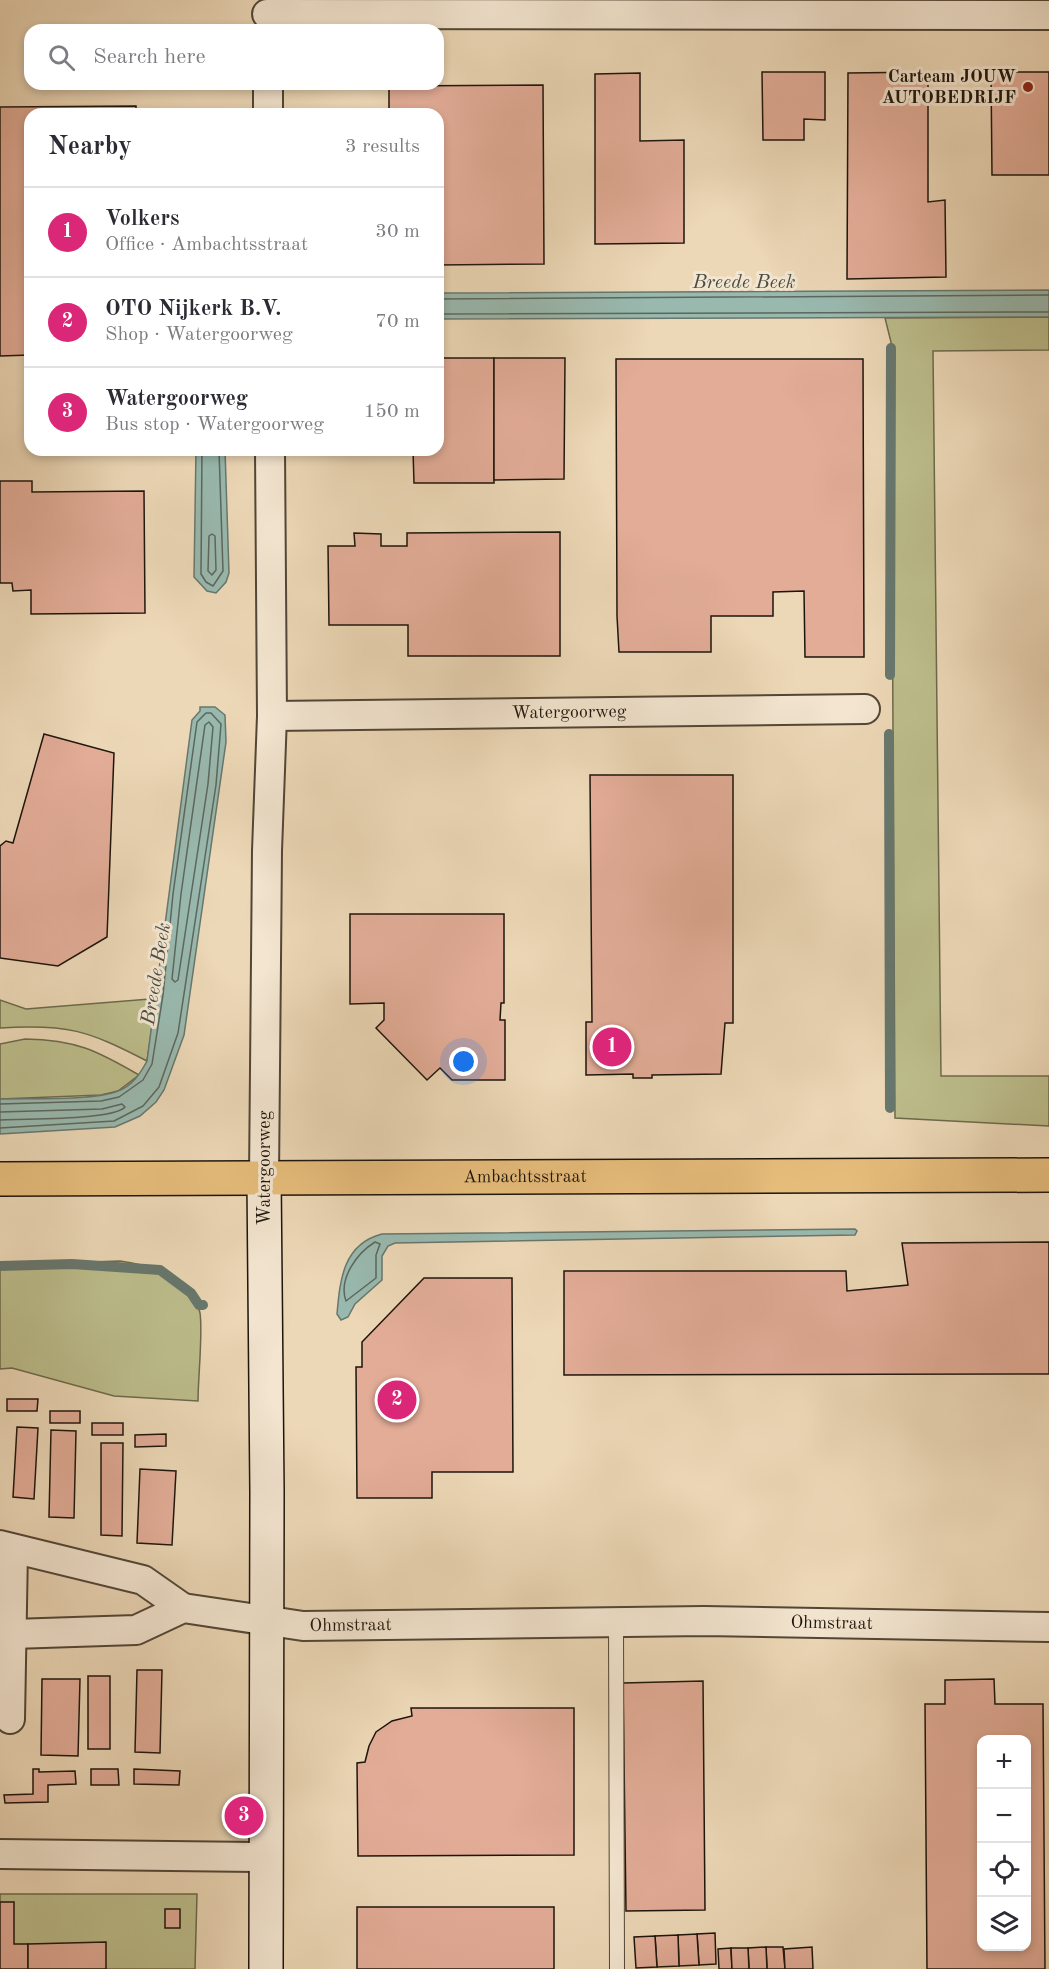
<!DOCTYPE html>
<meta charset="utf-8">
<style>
body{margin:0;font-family:"Old Standard TT",serif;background:#f2f2f3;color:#2b2b33}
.controls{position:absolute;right:18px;bottom:18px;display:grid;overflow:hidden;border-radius:12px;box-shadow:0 3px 9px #0003}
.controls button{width:54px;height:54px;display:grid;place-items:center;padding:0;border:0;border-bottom:2px solid #e1e1e2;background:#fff;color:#2b2b33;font:30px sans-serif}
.you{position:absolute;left:464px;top:1062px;width:21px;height:21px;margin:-15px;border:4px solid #fff;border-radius:50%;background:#1a73e8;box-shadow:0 0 0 9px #1a73e833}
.badge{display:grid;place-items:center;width:39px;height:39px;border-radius:50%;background:#db2777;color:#fff;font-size:20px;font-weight:700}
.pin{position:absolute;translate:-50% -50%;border:3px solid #fff;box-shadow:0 2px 6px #0006}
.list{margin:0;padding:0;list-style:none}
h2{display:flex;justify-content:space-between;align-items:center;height:78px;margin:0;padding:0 24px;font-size:26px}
h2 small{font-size:20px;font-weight:400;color:#7c7c81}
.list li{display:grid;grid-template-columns:39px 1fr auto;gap:18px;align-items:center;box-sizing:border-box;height:90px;padding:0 24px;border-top:2px solid #e1e1e2}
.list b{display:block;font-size:22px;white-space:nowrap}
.list p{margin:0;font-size:20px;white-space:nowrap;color:#7c7c81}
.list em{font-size:20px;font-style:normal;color:#7c7c81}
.icon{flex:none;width:33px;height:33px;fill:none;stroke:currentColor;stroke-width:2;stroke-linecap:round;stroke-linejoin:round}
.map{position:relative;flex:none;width:1049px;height:1969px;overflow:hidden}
.search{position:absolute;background:#fff;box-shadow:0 3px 9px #0003;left:24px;top:24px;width:420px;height:66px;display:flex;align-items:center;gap:15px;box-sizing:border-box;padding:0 21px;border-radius:18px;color:#7c7c81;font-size:22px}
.panel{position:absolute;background:#fff;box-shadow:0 3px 9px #0003;left:24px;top:108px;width:420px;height:348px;border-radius:18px}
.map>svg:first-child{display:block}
.green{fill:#bcbd8b;stroke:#6c694c;stroke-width:1.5}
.water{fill:#99b9af;stroke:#67776e;stroke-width:1.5}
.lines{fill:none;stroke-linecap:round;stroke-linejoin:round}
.shore{stroke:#5b675e;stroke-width:1.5}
.stream{stroke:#67776e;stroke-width:10}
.building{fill:#e2ac97;stroke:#1d150c;stroke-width:1.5;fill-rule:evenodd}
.lane-casing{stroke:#514636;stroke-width:16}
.street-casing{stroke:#514636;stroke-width:32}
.secondary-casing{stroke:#1d150c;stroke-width:36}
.primary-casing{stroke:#1d150c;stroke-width:36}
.lane{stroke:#f3e5d0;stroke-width:14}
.street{stroke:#f3e5d0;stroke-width:28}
.secondary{stroke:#f3e5d0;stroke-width:33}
.primary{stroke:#e6bc7b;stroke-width:33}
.poi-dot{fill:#8f2418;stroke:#f3e5d0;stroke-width:2}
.labels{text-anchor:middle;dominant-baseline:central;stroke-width:6;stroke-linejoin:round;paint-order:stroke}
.poi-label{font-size:18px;font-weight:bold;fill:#1d150c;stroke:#f3e5d0;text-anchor:end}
.street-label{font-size:18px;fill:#1d150c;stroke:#f3e5d0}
.water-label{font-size:20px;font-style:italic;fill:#484e45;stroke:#f3e5d0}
</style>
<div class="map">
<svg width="1049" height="1969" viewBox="0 0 1049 1969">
<rect width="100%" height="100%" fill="#ecd7b6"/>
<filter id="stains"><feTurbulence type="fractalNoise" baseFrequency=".00333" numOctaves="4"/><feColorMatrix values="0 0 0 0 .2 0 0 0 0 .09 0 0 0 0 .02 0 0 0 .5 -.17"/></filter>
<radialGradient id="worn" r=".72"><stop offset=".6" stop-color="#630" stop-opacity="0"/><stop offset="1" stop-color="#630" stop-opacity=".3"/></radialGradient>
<g class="green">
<polygon points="1049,317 1049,350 933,351 941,1076 1049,1076 1049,1126 895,1118 891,342 885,318"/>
<path d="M150,999L156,1001L147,1061C87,1030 68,1024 0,1028V1000L26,1009Z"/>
<path d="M25,1039C76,1040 96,1050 139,1075L118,1091L101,1095L0,1099V1044Z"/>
<path d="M120,1261C150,1265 193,1277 200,1313C203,1333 198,1378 198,1401L114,1396L12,1368L0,1369V1265Z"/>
<polygon points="0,1894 197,1894 195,1969 0,1969"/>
</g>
<g class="water">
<polygon points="1049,290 1049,317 438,319 438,293"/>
<polygon points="196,450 225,450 229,573 226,582 216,593 207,591 194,577"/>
<path d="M200,707H215L225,715L226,742L184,1035L164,1090L156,1102L140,1116L115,1127L0,1134V1099C28,1098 94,1101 118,1091C132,1086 140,1074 147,1061L192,720L200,711Z"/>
<path d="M855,1229L857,1231L855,1235L395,1243L388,1246L382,1256V1280L355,1304L348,1317L341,1320L337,1314C340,1280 343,1244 382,1234Z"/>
</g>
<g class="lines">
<g class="shore">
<polyline points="438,299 1049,295"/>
<polyline points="438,314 1049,312"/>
<polyline points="202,450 201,574 206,582 213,586 223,571 219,450"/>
<polygon points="212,534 215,536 216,570 212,575 208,571 209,536"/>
<polygon points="209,722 213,727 208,784 178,980 175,982 172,979 181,894 205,725"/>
<polyline points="0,1104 101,1101 119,1097 143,1080 152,1064 163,995 173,894 197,722 206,713 211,713 221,724 216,785 178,1033 159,1087 143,1106 114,1121 0,1128"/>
<path d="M0,1112L102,1109L122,1104L125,1107C115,1120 21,1119 0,1120"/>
<path d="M375,1242L380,1244L376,1255V1278L346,1301C338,1279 357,1253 375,1242Z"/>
</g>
<g class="stream">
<polyline points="890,675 891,348"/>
<polyline points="889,734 890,1108"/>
<polyline points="0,1266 72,1264 160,1270 191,1293 199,1305 203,1305"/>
</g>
</g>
<g class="building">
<polygon points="762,72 825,72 825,120 804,119 804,140 763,140"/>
<polygon points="928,72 928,202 945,200 946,277 847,279 848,73"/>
<polygon points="991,72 1049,72 1049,175 992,175"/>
<polygon points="640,73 640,141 684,140 684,243 595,244 595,74"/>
<polygon points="543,85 544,264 438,265 438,114 389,114 389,86"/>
<polygon points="136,106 136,114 30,114 30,355 0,356 0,107"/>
<polygon points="438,358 494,358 494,483 414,483 413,450 438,450"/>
<polygon points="494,358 565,358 564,479 494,480"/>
<polygon points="616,359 863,359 864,657 805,657 804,591 773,592 773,616 711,616 711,652 619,652 617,616"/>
<polygon points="0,481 32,481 32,492 144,491 145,613 31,614 31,590 13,591 12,583 0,583"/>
<polygon points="560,532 560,656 408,656 408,625 329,625 328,546 355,546 354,533 381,534 381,546 407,546 407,533"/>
<polygon points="44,734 114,753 107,937 58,966 0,958 0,846 6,841 13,843"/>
<polygon points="590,775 733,775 733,1023 725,1023 721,1074 652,1075 652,1078 633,1078 633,1074 586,1075 586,1022 592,1022"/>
<polygon points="350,914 504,914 504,1003 501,1003 500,1020 505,1020 505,1080 452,1080 440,1068 427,1080 376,1028 384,1020 384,1003 350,1004"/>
<polygon points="1049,1242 1049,1374 564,1375 564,1271 846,1271 847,1291 908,1285 902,1243"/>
<polygon points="424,1278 512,1278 513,1472 432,1472 432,1498 357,1498 356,1367 362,1367 362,1342"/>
<polygon points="7,1399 38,1399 37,1411 7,1411"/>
<rect x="50" y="1411" width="30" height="12"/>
<rect x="92" y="1423" width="31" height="12"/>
<polygon points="17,1427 38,1428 34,1499 13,1497"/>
<polygon points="51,1430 76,1431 74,1518 49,1517"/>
<polygon points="166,1434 166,1446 135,1447 135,1435"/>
<polygon points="101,1443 123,1443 122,1536 101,1535"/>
<polygon points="140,1469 176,1471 172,1545 137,1543"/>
<polygon points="137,1670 162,1670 160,1753 135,1752"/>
<rect x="88" y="1676" width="22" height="73"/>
<polygon points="42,1679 80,1679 78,1756 41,1755"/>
<path d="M994,1679L995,1704H1043L1045,1969H927L925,1704H945V1680ZM982,1740H1026V1946H982Z"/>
<polygon points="703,1681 705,1910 626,1911 623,1683"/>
<polygon points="411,1708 574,1708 574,1855 358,1856 357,1763 365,1762 369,1746 376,1732 392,1721 412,1716"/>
<polygon points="33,1769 39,1769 39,1772 75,1771 76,1784 48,1785 48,1802 5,1803 4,1795 33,1794"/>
<polygon points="91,1769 118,1769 119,1785 91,1785"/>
<polygon points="134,1769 180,1771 179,1785 134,1784"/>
<polygon points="0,1902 14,1902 14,1944 28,1944 28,1969 0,1969"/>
<rect x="357" y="1907" width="197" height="62"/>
<rect x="165" y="1909" width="15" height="19"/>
<polygon points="715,1933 716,1964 699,1965 697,1934"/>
<polygon points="697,1934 699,1965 679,1966 678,1935"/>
<polygon points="678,1935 679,1966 657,1967 655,1936"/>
<polygon points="655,1936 657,1967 636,1968 634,1937"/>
<polygon points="106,1942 106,1969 28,1969 28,1944"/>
<polygon points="766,1947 783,1947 785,1969 767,1969"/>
<polygon points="766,1947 767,1969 749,1969 748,1948"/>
<polygon points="812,1947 813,1969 785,1969 784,1949"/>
<polygon points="731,1948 732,1969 719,1969 718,1949"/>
<polygon points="731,1948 748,1948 749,1969 732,1969"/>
</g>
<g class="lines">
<g class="lane-casing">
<polyline id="lane" points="616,1622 617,1969"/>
</g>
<g class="street-casing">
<g id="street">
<polyline points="267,14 1049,15"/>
<polyline points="268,84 268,114"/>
<path id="s1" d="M272,716L865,709"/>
<polyline points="264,1178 267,851 272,716 270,450"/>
<polyline points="0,1545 143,1580 183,1608"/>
<path id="s2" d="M12,1634L136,1630L183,1608L303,1626L704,1621L1049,1627"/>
<polyline points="10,1719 13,1550"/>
<polyline points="0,1854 264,1857"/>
</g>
</g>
<g class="secondary-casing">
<polyline id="secondary" points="264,1178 267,1491 266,1969"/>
</g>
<g class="primary-casing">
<g id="primary">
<path id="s3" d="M0,1179L1049,1175"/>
</g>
</g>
<use href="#lane" class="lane"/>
<use href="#street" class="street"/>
<use href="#secondary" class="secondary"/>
<use href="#primary" class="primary"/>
</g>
<circle class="poi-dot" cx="1028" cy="87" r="6"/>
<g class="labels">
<g class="poi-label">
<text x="1016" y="77">Carteam JOUW<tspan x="1016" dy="21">AUTOBEDRIJF</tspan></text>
</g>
<g class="street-label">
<text stroke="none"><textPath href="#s1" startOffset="297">Watergoorweg</textPath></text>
<text transform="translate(265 1168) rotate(-90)">Watergoorweg</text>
<text stroke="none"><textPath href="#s3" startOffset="525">Ambachtsstraat</textPath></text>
<text stroke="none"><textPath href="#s2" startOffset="826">Ohmstraat</textPath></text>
<text stroke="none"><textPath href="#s2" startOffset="345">Ohmstraat</textPath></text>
</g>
<g class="water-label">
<text x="744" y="283">Breede Beek</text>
<text transform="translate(157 974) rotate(-81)">Breede Beek</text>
</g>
</g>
<rect width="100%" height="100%" filter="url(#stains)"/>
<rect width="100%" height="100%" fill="url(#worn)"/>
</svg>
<div class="controls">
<button>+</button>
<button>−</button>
<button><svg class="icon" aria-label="locate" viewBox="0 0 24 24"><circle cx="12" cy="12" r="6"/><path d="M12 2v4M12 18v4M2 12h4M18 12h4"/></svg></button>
<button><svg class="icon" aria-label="layers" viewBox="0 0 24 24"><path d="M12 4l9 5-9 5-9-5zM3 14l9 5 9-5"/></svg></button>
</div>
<div class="you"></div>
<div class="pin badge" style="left:612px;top:1047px">1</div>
<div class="pin badge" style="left:397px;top:1400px">2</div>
<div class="pin badge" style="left:244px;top:1816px">3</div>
<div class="search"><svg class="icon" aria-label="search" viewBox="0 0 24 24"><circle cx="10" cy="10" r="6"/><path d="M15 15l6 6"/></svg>Search here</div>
<section class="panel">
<h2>Nearby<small>3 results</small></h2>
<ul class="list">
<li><span class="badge">1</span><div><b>Volkers</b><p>Office · Ambachtsstraat</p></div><em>30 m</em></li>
<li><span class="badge">2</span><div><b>OTO Nijkerk B.V.</b><p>Shop · Watergoorweg</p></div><em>70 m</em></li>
<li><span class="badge">3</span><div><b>Watergoorweg</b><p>Bus stop · Watergoorweg</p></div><em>150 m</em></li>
</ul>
</section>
</div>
